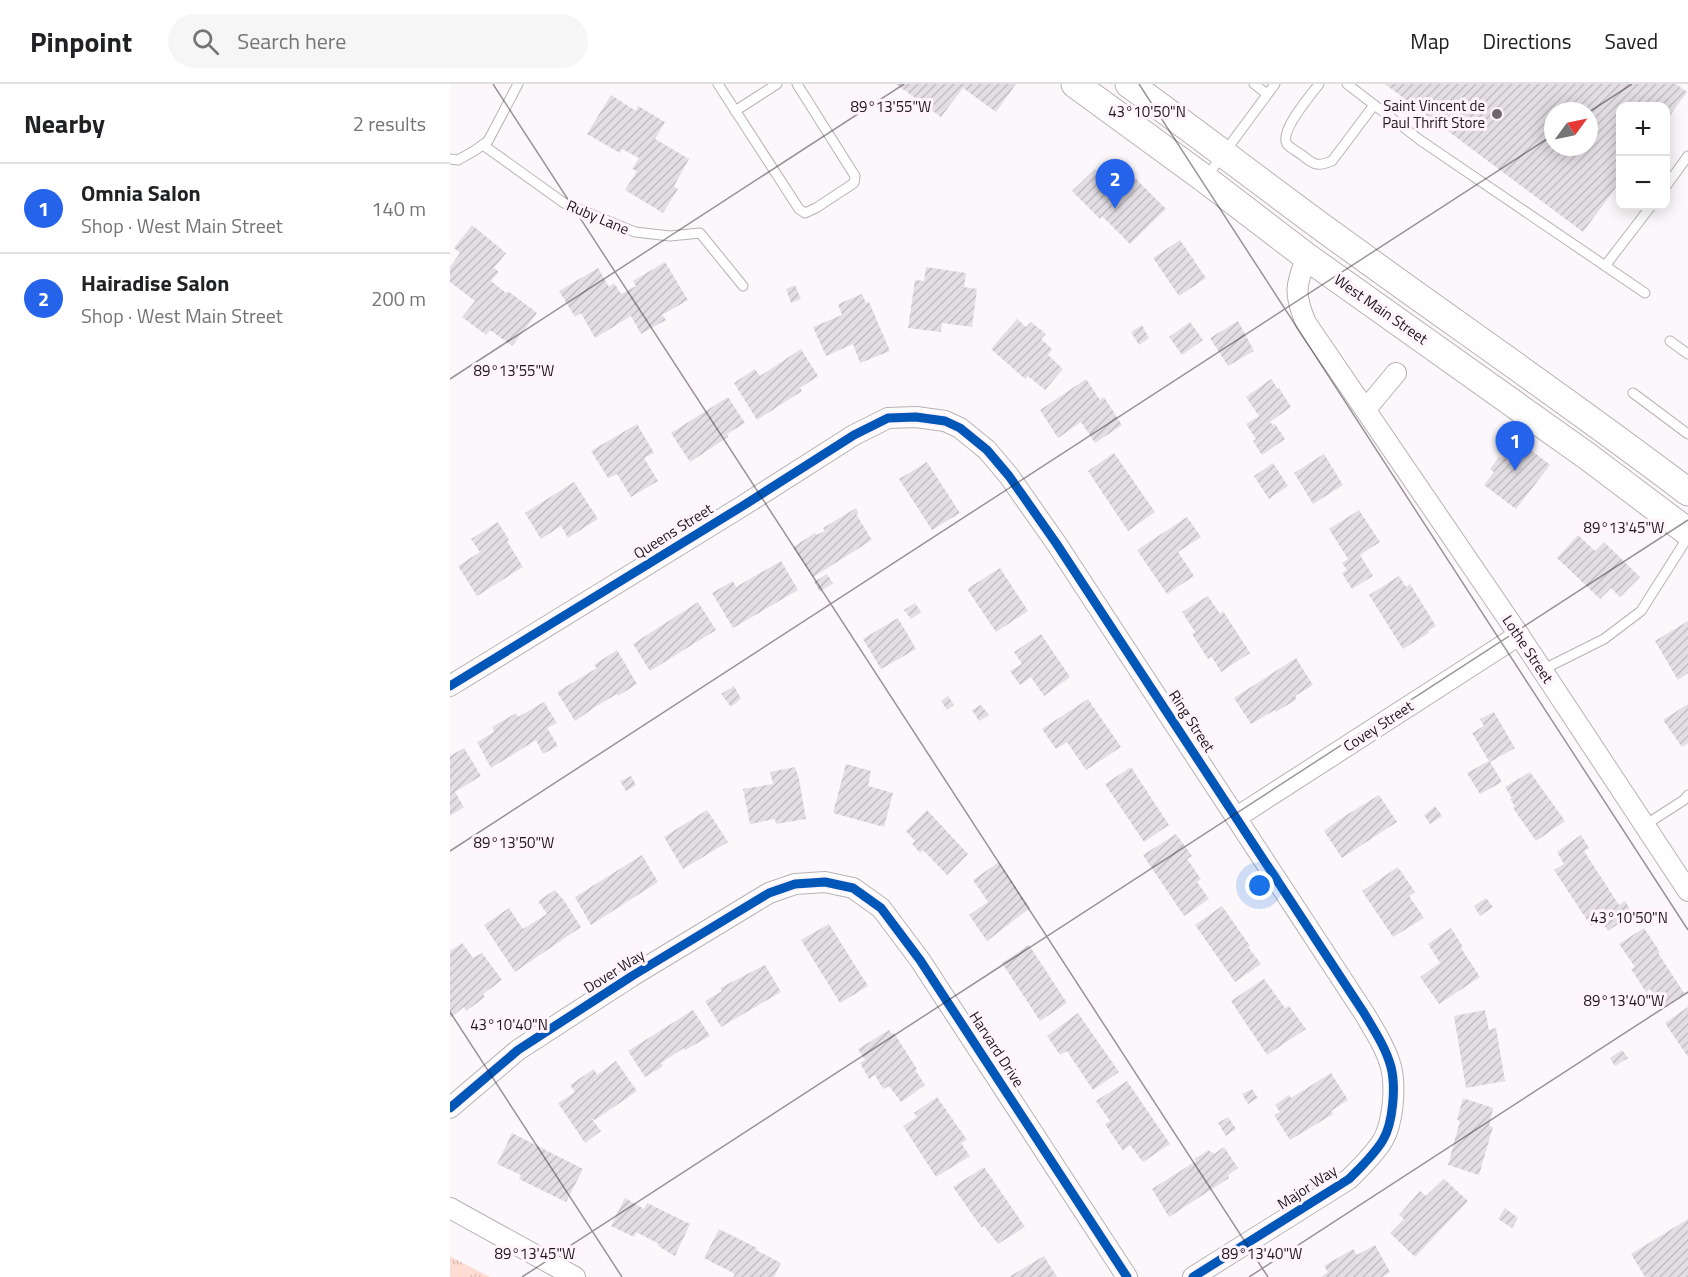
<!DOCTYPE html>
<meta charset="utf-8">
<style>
body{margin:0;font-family:"Titillium Web",sans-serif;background:#f6f6f6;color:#202124}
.controls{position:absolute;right:18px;top:18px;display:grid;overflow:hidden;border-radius:12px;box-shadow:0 3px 15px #0003}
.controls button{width:54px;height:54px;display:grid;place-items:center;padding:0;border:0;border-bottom:2px solid #e0e0e0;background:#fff;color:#202124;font:30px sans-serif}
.compass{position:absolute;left:1094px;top:18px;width:54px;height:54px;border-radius:50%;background:#fff;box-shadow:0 3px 15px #0003;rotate:57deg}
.you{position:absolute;left:810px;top:802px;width:21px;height:21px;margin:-15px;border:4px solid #fff;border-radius:50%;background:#1a73e8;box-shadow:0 0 0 9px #1a73e833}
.badge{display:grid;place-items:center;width:39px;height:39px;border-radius:50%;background:#2563eb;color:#fff;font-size:20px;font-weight:700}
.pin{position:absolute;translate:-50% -50px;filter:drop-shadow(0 2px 3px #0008)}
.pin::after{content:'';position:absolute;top:32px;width:21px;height:18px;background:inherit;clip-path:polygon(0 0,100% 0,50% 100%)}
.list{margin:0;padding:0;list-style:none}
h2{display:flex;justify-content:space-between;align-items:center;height:78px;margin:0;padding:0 24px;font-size:26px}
h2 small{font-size:20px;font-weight:400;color:#757577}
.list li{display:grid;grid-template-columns:39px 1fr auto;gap:18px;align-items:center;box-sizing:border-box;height:90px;padding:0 24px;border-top:2px solid #e0e0e0}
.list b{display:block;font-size:22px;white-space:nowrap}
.list p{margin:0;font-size:20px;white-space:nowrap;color:#757577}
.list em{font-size:20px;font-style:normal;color:#757577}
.icon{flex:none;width:33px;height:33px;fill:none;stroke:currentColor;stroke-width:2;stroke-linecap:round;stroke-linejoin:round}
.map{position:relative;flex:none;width:1238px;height:1193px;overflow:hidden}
header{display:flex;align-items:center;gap:36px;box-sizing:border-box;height:84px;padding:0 30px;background:#fff;border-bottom:2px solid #e0e0e0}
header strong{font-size:28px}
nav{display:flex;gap:33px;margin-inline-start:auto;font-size:21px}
.search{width:420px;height:54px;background:#f6f6f6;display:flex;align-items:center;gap:15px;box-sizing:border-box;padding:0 21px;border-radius:33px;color:#757577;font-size:22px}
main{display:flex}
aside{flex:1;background:#fff}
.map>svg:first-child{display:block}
.grass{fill:url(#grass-tufts)}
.building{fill:url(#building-hatch);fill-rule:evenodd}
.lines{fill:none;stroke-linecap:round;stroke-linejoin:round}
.lane-casing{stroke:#b8b1b5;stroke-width:11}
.street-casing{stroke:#b8b1b5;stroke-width:22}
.secondary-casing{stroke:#b8b1b5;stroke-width:29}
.lane{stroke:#fffefe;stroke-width:9}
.street{stroke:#fffefe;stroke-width:20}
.secondary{stroke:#fffefe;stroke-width:27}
.cycleway-casing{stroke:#fff4fb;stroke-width:13}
.cycleway{stroke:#0057b8;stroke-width:9}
.ticks{fill:none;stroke:#21181e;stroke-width:1.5;stroke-opacity:0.45}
.poi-dot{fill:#6e666b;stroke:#fff4fb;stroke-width:2}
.labels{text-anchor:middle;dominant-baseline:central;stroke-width:6;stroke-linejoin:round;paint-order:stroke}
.poi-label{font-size:15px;fill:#21181e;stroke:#fff4fb;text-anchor:end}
.street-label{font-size:15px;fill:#21181e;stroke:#fff4fb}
.ticks-label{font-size:15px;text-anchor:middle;fill:#21181e;stroke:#fff4fb;stroke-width:6;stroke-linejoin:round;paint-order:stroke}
</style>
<header>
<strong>Pinpoint</strong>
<div class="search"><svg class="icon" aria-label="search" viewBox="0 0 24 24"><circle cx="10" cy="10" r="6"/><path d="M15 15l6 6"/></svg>Search here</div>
<nav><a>Map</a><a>Directions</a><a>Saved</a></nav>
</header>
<main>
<aside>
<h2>Nearby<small>2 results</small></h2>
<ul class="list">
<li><span class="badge">1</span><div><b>Omnia Salon</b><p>Shop · West Main Street</p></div><em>140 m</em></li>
<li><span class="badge">2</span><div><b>Hairadise Salon</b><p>Shop · West Main Street</p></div><em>200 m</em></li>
</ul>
</aside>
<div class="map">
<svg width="1238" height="1193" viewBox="0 0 1238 1193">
<defs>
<pattern id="grass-tufts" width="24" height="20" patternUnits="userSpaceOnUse" patternTransform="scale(1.5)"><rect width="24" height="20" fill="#fddcd3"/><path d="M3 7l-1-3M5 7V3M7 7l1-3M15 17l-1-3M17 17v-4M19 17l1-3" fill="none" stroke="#d9bcb5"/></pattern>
<pattern id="building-hatch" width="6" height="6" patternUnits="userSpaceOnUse" patternTransform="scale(1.5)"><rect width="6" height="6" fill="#e3dee4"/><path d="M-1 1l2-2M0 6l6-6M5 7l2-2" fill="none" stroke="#c2bec3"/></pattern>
</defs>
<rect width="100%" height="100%" fill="#fcf7fa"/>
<polygon class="grass" points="0,1172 5,1175 40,1193 0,1193"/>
<g class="building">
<polygon points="446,0 566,0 546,28 513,4 491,33"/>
<path d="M935,0H1226L1237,8L1216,37V22H1170V98L1133,148ZM1103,27H1139V63H1103Z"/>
<polygon points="161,11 186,27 188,22 215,38 205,55 239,75 224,102 228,105 213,129 175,106 187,87 182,85 189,74 172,65 170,69 137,50"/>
<polygon points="645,85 669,109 685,94 716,125 680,160 652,132 650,135 622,107"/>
<polygon points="22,141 56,169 44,184 49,188 41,197 56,209 58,207 87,229 62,262 40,246 36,251 12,233 25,217 0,198 0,183 10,169 4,164"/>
<polygon points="730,156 756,194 729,212 703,174"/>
<polygon points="215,178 238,216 212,231 216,236 191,250 181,232 145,254 131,229 125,233 109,207 148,184 159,203 164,199 171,210 186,202 183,197"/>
<polygon points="476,183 516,189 514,203 527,205 522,243 492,239 491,248 458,244 465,196 474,197"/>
<polygon points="345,201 351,215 341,219 336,205"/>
<polygon points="412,210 416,219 419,218 440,267 410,279 403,260 376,272 363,243 392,231 388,220"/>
<polygon points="567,235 576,243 581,238 596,250 591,255 602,265 598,271 613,285 595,306 578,292 575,295 541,265"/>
<polygon points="788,237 804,267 778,282 760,254"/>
<polygon points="740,238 753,256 732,271 719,253"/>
<polygon points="692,241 699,254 689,261 681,248"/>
<polygon points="351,265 368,292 350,304 352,307 307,336 284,299 305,285 310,292"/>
<polygon points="636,295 650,316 654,313 672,341 645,359 631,338 608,354 590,326"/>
<polygon points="821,295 828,305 829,304 841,323 820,338 823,341 825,340 835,355 812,371 803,357 806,355 796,340 809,332 796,313"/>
<polygon points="278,313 295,339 277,350 278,353 240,378 221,349"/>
<polygon points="187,340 204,369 194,374 208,397 181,413 167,390 158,394 141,367"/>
<polygon points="1067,355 1100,381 1066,425 1034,401 1044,388 1040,385 1049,373 1051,375"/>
<polygon points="664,369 705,428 678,447 638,387"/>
<polygon points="874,370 893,401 863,420 844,389"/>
<polygon points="477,378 510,429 482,446 449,395"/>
<polygon points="823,379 838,402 819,415 804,392"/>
<polygon points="124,398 148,435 118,454 111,442 91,455 75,429"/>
<polygon points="406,424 408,429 406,430 422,456 363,493 343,463 365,449 366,451 375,447 373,444"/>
<polygon points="909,426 930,458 910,471 923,492 902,505 892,489 897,486 892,479 898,475 879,445"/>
<polygon points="737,433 751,453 728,468 744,492 717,510 687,466"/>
<polygon points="48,438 59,456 57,457 73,483 27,512 8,482 30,468 21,455"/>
<polygon points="1128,451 1145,467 1154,458 1190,493 1170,513 1161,504 1150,515 1107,474"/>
<polygon points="331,477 348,506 283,544 262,509 283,497 286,503"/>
<polygon points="550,484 578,527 546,548 517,505"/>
<polygon points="377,490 383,499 370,508 364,498"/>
<polygon points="949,492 956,503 960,500 986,542 978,547 979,549 953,565 919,511"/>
<polygon points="758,512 770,530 773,527 800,569 771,588 762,573 758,575 742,550 745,548 732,528"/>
<polygon points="248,518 266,546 200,587 183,560"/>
<polygon points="465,519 471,528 461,535 454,526"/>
<polygon points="448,534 466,565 431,585 413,555"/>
<polygon points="1238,537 1238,589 1228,596 1205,557"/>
<polygon points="591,550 620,593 594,612 581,593 570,601 560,587 572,580 564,568"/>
<polygon points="167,566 187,600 168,612 167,610 145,623 125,637 107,608 147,584 144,581"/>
<polygon points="846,574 863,601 845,612 847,615 826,628 825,626 801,640 784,614"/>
<polygon points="284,602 291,615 281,623 271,610"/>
<polygon points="498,612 504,621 497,626 491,617"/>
<polygon points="638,615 671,663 636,686 617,658 606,665 592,645"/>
<polygon points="94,618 107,639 97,644 108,662 93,670 86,656 41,684 27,658 44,648 42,643 66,629 68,633"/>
<polygon points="1238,620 1238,659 1232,663 1213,636"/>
<polygon points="531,621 539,631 529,637 522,626"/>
<polygon points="1044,628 1065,664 1040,678 1052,698 1030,710 1017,689 1039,677 1022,649 1034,642 1030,635"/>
<polygon points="14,664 31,692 5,708 14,723 0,732 0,672"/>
<polygon points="396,680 421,687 418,702 443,709 434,743 383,729"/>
<polygon points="345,683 349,695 356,735 326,740 325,735 300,740 293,705 323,700 320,688"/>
<polygon points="681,683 719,741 694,758 655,700"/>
<polygon points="1080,688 1115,737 1086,757 1063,724 1065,722 1060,715 1062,714 1055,703"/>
<polygon points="181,692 186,701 176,707 170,697"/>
<polygon points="929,711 947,738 892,774 874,747 890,735"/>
<polygon points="985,722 992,732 980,740 974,731"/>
<polygon points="257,726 278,758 233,785 214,753"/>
<polygon points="477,726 518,770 497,791 473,766 470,769 462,760 465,757 456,747"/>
<polygon points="726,750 742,772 737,775 751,795 747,798 759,815 734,832 693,771"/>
<polygon points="1131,751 1139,764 1134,767 1169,821 1175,817 1183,830 1158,847 1151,836 1141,842 1104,786 1114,780 1107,768"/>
<polygon points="192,771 208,798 141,841 125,813"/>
<polygon points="549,778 580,824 537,857 519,831 538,818 523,796"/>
<polygon points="948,783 965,808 959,812 974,834 943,853 912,807"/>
<polygon points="105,806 115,818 131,843 65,888 34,841 59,824 73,845 97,830 88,817"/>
<polygon points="1036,814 1043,823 1030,832 1024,822"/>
<polygon points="772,822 800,862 798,863 811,880 785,898 745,841"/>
<polygon points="379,840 418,902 390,919 351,856"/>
<polygon points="1001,844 1013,863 1011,864 1030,893 989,920 970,893 990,879 978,860"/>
<polygon points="1194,844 1210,868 1208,869 1234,909 1213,923 1200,905 1196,908 1181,885 1185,883 1169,860"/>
<polygon points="12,859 23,874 32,869 52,896 33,910 35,913 16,927 14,923 0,934 0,867"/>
<polygon points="579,861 617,919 590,937 552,879"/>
<polygon points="315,881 331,908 271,943 255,917 272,907 270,904"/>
<polygon points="814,895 835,924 839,922 856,945 817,971 781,917"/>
<polygon points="1238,923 1238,973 1215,939"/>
<polygon points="243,926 260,952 235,966 234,964 211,979 213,982 195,993 178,967"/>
<polygon points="1035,926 1039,946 1046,944 1055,997 1016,1004 1004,932"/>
<polygon points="628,929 669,988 643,1006 617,967 610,971 597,952"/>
<polygon points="439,946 442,950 444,949 467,985 465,986 475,1001 451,1018 439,1002 433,1005 425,991 419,995 410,979 415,976 408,965"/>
<polygon points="1172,966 1178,974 1165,982 1160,974"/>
<polygon points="166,977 187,1007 145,1036 141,1034 151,1047 135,1059 108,1019 125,1008 120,1001 144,985 147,991"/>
<polygon points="881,989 898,1016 881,1027 883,1030 840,1056 824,1031 830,1028 825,1021 839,1011 841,1014"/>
<polygon points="677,997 720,1060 693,1078 680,1061 673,1067 655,1040 660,1037 646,1017"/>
<polygon points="802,1005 808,1014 798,1020 792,1010"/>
<polygon points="487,1013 517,1056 511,1059 520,1072 486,1093 453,1042 467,1033 464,1029"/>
<polygon points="1013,1014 1043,1024 1039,1042 1043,1043 1029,1091 998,1081 1010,1037 1007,1036"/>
<polygon points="778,1033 786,1045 776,1052 768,1039"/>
<polygon points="62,1049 133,1085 116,1118 69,1095 71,1091 47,1080"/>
<polygon points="774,1063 788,1084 778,1091 779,1094 719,1133 702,1105 746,1077 744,1075 759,1066 761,1069 762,1068 764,1070"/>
<polygon points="534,1083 575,1143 548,1160 534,1142 532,1144 503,1103"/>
<polygon points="994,1095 1018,1117 965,1173 940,1149 954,1135 949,1131 970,1107 976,1112"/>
<polygon points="175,1114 194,1125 197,1119 240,1140 225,1172 208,1162 209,1160 186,1148 184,1153 161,1142"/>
<polygon points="1055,1124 1068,1134 1062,1144 1048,1135"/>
<polygon points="1238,1135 1238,1193 1195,1193 1181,1170"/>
<polygon points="269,1145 307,1164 306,1166 331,1179 324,1193 283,1193 285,1190 254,1174"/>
<polygon points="925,1161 940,1188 932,1193 871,1193 878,1188 874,1182 903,1165 907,1171"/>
<polygon points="594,1172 607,1193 559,1193"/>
</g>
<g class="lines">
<g class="lane-casing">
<g id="lane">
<polyline points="268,0 349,125 355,129 366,124 404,99 405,92 347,0"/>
<polyline points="804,0 817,10"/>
<path d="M869,0C861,11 829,47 837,60C840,64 848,68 852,71C864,81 867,83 882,77L924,21"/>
<polyline points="897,0 970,56 1195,209"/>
<polyline points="285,27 327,0"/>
<polyline points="33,61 114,119 185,148 220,152 250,149 293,202"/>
<polyline points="0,75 8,76 24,67 38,57 68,0"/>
<polyline points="757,92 825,0"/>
<polyline points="1216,102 1238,72"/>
<polyline points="1155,182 1201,122"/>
<polyline points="1220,257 1238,270"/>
<polyline points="1183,309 1238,350"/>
<polyline points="1092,586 1154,555 1191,527 1238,453"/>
<polyline points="1195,741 1234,716 1238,711"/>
</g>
</g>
<g class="street-casing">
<g id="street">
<path d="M857,173C845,201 844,211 856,239L1069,551L1238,807"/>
<polyline points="916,325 946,289"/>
<path d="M0,602L291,423L404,351L438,334L466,333L495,337L510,344L537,366L559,392L606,459L914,929C924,946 936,964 941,983C946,1003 943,1039 933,1056C924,1071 911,1083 899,1095L743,1193"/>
<polyline points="787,733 1069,551"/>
<polyline points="0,1024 68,966 182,892 319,809 345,800 375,798 403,804 431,824 470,876 677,1193"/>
<polyline points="0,1124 125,1193"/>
</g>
</g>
<g class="secondary-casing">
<g id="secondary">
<polyline points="625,0 755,95 857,173 1137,372 1238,448"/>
<path d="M679,0C747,49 813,100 880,149C999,236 1121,319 1238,408"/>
</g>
</g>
<use href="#lane" class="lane"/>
<use href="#street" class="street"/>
<use href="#secondary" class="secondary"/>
<g class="cycleway-casing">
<g id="cycleway">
<path d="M0,602L291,423L404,351L438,334L466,333L495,337L510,344L537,366L559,392L606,459L914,929C924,946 936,964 941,983C946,1003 943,1039 933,1056C924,1071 911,1083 899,1095L743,1193"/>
<polyline points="0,1024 68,966 182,892 319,809 345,800 375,798 403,804 431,824 470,876 677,1193"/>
</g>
</g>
<use href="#cycleway" class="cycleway"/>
</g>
<path class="ticks" d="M43,0L818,1193M689,0L1238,846M1139,28L1182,0M0,295L454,0M0,767L1103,51M0,928L172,1193M72,1193L1238,436M799,1193L1238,908"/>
<circle class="poi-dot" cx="1047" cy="30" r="6"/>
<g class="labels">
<g class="poi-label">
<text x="1035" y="21">Saint Vincent de<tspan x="1035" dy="17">Paul Thrift Store</tspan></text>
</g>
<g class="street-label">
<text transform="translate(148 133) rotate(23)">Ruby Lane</text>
<text transform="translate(931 225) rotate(35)">West Main Street</text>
<text transform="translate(223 447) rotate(-32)">Queens Street</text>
<text transform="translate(1078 565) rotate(56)">Lothe Street</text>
<text transform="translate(742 637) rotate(57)">Ring Street</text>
<text transform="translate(928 642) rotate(-33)">Covey Street</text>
<text transform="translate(164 887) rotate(-32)">Dover Way</text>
<text transform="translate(547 965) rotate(57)">Harvard Drive</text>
<text transform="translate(857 1103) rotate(-33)">Major Way</text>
</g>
</g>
<g class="ticks-label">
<text x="441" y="28">89°13'55"W</text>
<text x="697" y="33">43°10'50"N</text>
<text x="64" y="292">89°13'55"W</text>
<text x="1174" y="449">89°13'45"W</text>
<text x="64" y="764">89°13'50"W</text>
<text x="1179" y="839">43°10'50"N</text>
<text x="1174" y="922">89°13'40"W</text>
<text x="59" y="946">43°10'40"N</text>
<text x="85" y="1175">89°13'45"W</text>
<text x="812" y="1175">89°13'40"W</text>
</g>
</svg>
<div class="controls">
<button>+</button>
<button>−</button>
</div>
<svg class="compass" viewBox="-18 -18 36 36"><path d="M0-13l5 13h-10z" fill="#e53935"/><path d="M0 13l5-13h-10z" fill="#757577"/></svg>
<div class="you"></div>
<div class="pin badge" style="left:1065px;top:387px">1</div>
<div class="pin badge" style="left:665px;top:125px">2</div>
</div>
</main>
